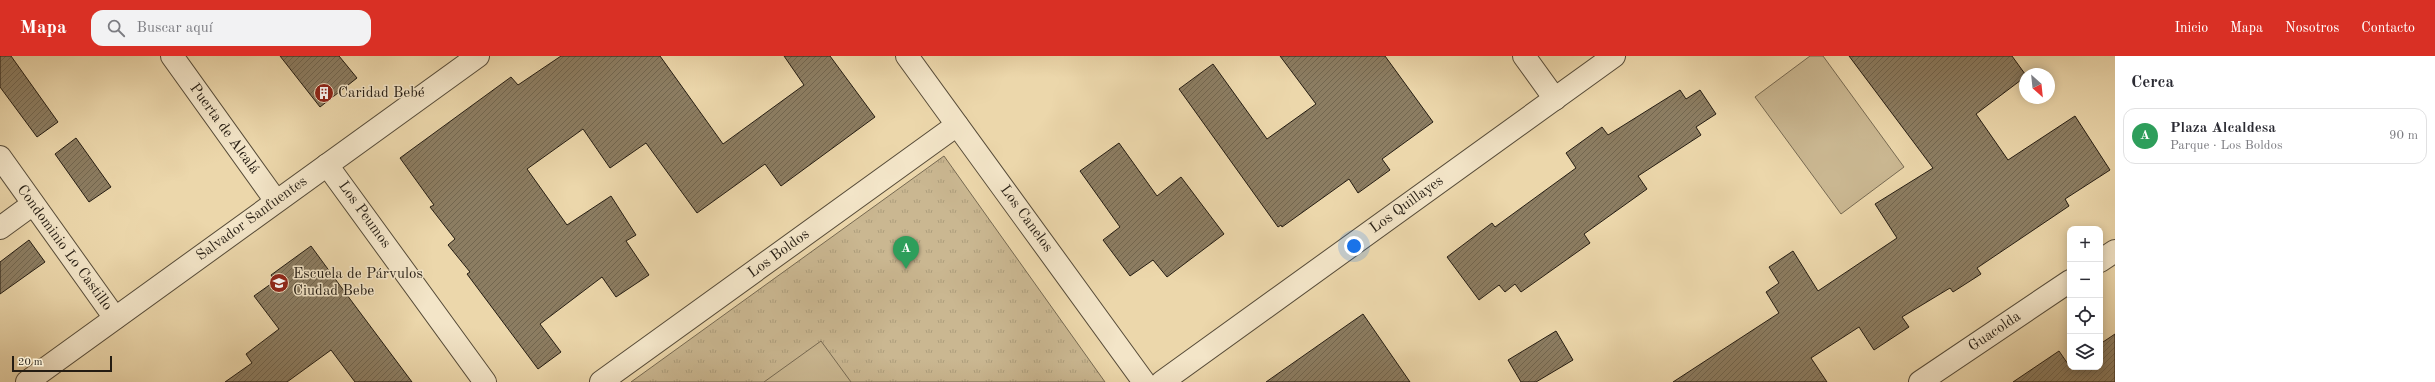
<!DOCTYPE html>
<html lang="es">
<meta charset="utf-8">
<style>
body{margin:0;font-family:"Old Standard TT",serif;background:#f2f2f3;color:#2b2b33}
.controls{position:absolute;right:12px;bottom:12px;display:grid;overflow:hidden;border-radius:8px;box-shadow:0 2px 10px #0003}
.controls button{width:36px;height:36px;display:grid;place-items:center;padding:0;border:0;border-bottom:1px solid #e1e1e2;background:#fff;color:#2b2b33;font:20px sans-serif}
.compass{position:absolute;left:2019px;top:12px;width:36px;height:36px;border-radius:50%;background:#fff;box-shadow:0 2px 10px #0003;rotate:153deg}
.scale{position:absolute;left:12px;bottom:10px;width:100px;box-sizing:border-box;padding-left:4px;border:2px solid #241c12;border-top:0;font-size:11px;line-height:14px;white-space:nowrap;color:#241c12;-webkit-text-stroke:3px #f3e5c8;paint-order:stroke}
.you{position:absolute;left:1354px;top:190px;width:14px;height:14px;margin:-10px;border:3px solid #fff;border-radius:50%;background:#1a73e8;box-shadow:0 0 0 6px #1a73e833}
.badge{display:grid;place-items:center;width:26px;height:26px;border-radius:50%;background:#d93025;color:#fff;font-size:13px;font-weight:700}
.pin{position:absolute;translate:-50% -33px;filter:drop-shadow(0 1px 2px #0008)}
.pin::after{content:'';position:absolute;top:21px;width:14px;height:12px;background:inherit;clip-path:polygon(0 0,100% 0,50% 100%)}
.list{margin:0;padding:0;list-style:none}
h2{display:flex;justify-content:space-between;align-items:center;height:52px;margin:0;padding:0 16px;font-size:17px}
h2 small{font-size:13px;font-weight:400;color:#7c7c81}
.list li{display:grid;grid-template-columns:26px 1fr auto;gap:12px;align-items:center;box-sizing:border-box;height:56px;margin:0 8px 8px;padding:0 8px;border:1px solid #e1e1e2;border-radius:12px}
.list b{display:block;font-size:15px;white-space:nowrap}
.list p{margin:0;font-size:13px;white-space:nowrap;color:#7c7c81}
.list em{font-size:13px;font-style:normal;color:#7c7c81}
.icon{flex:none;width:22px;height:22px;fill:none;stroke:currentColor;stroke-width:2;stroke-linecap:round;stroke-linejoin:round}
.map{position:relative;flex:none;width:2115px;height:326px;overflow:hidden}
header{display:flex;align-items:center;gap:24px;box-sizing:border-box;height:56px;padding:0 20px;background:#d93025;color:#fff}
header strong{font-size:19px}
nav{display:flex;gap:22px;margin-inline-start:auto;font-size:14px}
.search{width:280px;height:36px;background:#f2f2f3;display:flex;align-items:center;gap:10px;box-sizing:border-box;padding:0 14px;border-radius:12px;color:#7c7c81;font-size:15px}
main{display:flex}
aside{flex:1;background:#fff}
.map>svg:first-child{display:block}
.park{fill:url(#park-tufts);stroke:#776a52}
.pitch{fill:#cab791;stroke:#776a52}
.building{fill:url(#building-hatch);stroke:#241c12}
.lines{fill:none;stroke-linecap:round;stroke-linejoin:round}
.minor-casing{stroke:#564b38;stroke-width:24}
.tertiary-casing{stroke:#564b38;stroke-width:24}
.minor{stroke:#f3e5c8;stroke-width:22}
.tertiary{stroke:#f3e5c8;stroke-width:22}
.labels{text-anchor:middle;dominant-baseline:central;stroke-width:3;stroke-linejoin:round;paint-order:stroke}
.poi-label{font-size:15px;fill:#241c12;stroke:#f3e5c8;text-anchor:start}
.street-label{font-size:15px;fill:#241c12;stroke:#f3e5c8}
</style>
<header>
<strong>Mapa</strong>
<div class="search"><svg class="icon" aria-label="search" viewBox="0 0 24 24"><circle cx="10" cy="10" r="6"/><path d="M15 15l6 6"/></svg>Buscar aquí</div>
<nav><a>Inicio</a><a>Mapa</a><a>Nosotros</a><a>Contacto</a></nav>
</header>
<main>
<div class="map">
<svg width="2115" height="326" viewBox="0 0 2115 326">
<defs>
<pattern id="park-tufts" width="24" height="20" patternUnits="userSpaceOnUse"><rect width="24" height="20" fill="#cab791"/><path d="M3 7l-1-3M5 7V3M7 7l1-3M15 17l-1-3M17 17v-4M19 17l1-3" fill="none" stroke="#ad9d7c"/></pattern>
<pattern id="building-hatch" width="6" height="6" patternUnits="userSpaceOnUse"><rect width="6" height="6" fill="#8c7d62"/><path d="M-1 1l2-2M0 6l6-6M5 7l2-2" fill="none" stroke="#72664f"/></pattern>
</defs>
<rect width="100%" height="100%" fill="#ecd7ab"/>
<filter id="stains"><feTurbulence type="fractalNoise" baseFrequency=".005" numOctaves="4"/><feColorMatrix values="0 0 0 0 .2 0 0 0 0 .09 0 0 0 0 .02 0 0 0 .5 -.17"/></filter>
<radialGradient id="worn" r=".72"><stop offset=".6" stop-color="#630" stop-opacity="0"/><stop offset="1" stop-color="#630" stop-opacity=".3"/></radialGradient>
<polygon class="park" points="944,100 1105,326 631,326"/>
<g class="pitch">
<polygon points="1810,0 1823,0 1904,111 1841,158 1755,41"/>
<polygon points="821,285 851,326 764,326"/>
</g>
<g class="building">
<polygon points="0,0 11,0 58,66 37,81 0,31"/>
<polygon points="280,0 339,0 357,22 320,51"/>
<polygon points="561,0 660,0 723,88 804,29 784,0 830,0 875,61 781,130 765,108 697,157 646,87 610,112 583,73 527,113 567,169 611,140 636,179 626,185 649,219 616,241 602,221 540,268 561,296 538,313 467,218 470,216 448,189 455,183 430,151 434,149 400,102 511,21 518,29"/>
<polygon points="1280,0 1385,0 1433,66 1382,103 1390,114 1358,137 1349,123 1282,171 1281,169 1278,171 1179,33 1213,8 1267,83 1316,48"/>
<polygon points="1849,0 2012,0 2025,18 2025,21 1976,58 2008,104 2075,60 2110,114 2065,143 2069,150 1977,212 1981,218 1953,236 1950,232 1902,261 1909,271 1874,294 1859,271 1811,302 1827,326 1673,326 1779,257 1766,236 1779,227 1769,211 1793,195 1818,235 1897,182 1875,148 1933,112"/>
<polygon points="1680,34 1686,43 1700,34 1716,58 1696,71 1701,79 1638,120 1647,133 1584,178 1590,187 1521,236 1515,228 1505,236 1499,229 1479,244 1447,201 1492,167 1495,171 1576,112 1566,97 1602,71 1608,79"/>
<polygon points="76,82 111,131 89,146 55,98"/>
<polygon points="1119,87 1157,140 1181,121 1224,178 1167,221 1153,204 1130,220 1103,184 1120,171 1080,115"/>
<polygon points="29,184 45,206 0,238 0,206"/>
<polygon points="311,190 344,235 412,326 355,326 331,294 287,326 225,326 252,307 246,298 279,273 254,240 275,225 271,219"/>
<polygon points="1363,258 1410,326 1266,326"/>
<polygon points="1556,275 1573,304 1536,326 1521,326 1508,304"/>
<polygon points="2115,278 2115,326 2013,326 2059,295 2070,311 2100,311 2100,288"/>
</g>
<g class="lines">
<g class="minor-casing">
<g id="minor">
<polyline points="172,0 276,145"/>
<polyline points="907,0 1144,326"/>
<polyline points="1524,0 1555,43"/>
<polyline points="0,101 115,262"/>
<polyline points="327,109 485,326"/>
<polyline points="0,172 33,148"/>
<polyline points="2100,205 2115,195"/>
<polyline points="601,326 957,69"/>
<polyline points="1162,326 1614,0"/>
<polyline points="1920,326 2070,225"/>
</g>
</g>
<g class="tertiary-casing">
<polyline id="tertiary" points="27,326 478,0"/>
</g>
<use href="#minor" class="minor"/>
<use href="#tertiary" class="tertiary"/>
</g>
<defs>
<g id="building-disc" transform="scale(1)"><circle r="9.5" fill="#8f2418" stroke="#f3e5c8"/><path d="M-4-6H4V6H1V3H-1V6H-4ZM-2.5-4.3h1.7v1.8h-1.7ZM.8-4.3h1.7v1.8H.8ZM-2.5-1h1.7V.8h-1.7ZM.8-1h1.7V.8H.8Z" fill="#fff"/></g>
<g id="school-disc" transform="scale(1)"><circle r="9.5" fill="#8f2418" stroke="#f3e5c8"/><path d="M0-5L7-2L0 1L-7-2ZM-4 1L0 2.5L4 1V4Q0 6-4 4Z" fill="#fff"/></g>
</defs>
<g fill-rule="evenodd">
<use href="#building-disc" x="324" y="37"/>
<use href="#school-disc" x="279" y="227"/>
</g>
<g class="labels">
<g class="poi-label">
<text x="338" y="37">Caridad Bebé</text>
<text x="293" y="218">Escuela de Párvulos<tspan x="293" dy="17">Ciudad Bebe</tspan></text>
</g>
<g class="street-label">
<text transform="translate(224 73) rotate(54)">Puerta de Alcalá</text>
<text transform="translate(1407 149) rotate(-36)">Los Quillayes</text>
<text transform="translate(364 159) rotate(54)">Los Peumos</text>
<text transform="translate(252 163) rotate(-36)">Salvador Sanfuentes</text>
<text transform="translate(1026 163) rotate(54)">Los Canelos</text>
<text transform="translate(64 192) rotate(54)">Condominio Lo Castillo</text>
<text transform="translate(779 198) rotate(-36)">Los Boldos</text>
<text transform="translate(1995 276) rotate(-34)">Guacolda</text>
</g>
</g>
<rect width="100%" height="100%" filter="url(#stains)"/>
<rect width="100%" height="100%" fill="url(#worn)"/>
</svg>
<div class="controls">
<button>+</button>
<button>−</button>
<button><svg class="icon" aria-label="locate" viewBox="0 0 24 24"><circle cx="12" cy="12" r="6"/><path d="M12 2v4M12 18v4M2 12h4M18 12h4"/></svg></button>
<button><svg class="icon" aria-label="layers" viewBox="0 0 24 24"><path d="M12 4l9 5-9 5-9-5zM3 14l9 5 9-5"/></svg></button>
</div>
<svg class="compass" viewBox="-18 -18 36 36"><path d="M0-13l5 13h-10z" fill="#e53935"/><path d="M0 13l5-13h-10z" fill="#7c7c81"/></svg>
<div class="scale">20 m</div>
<div class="you"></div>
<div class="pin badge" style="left:906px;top:213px;background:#2e9e5b">A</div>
</div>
<aside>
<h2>Cerca<small></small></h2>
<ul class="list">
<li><span class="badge" style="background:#2e9e5b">A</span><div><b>Plaza Alcaldesa</b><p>Parque · Los Boldos</p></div><em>90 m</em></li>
</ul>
</aside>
</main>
